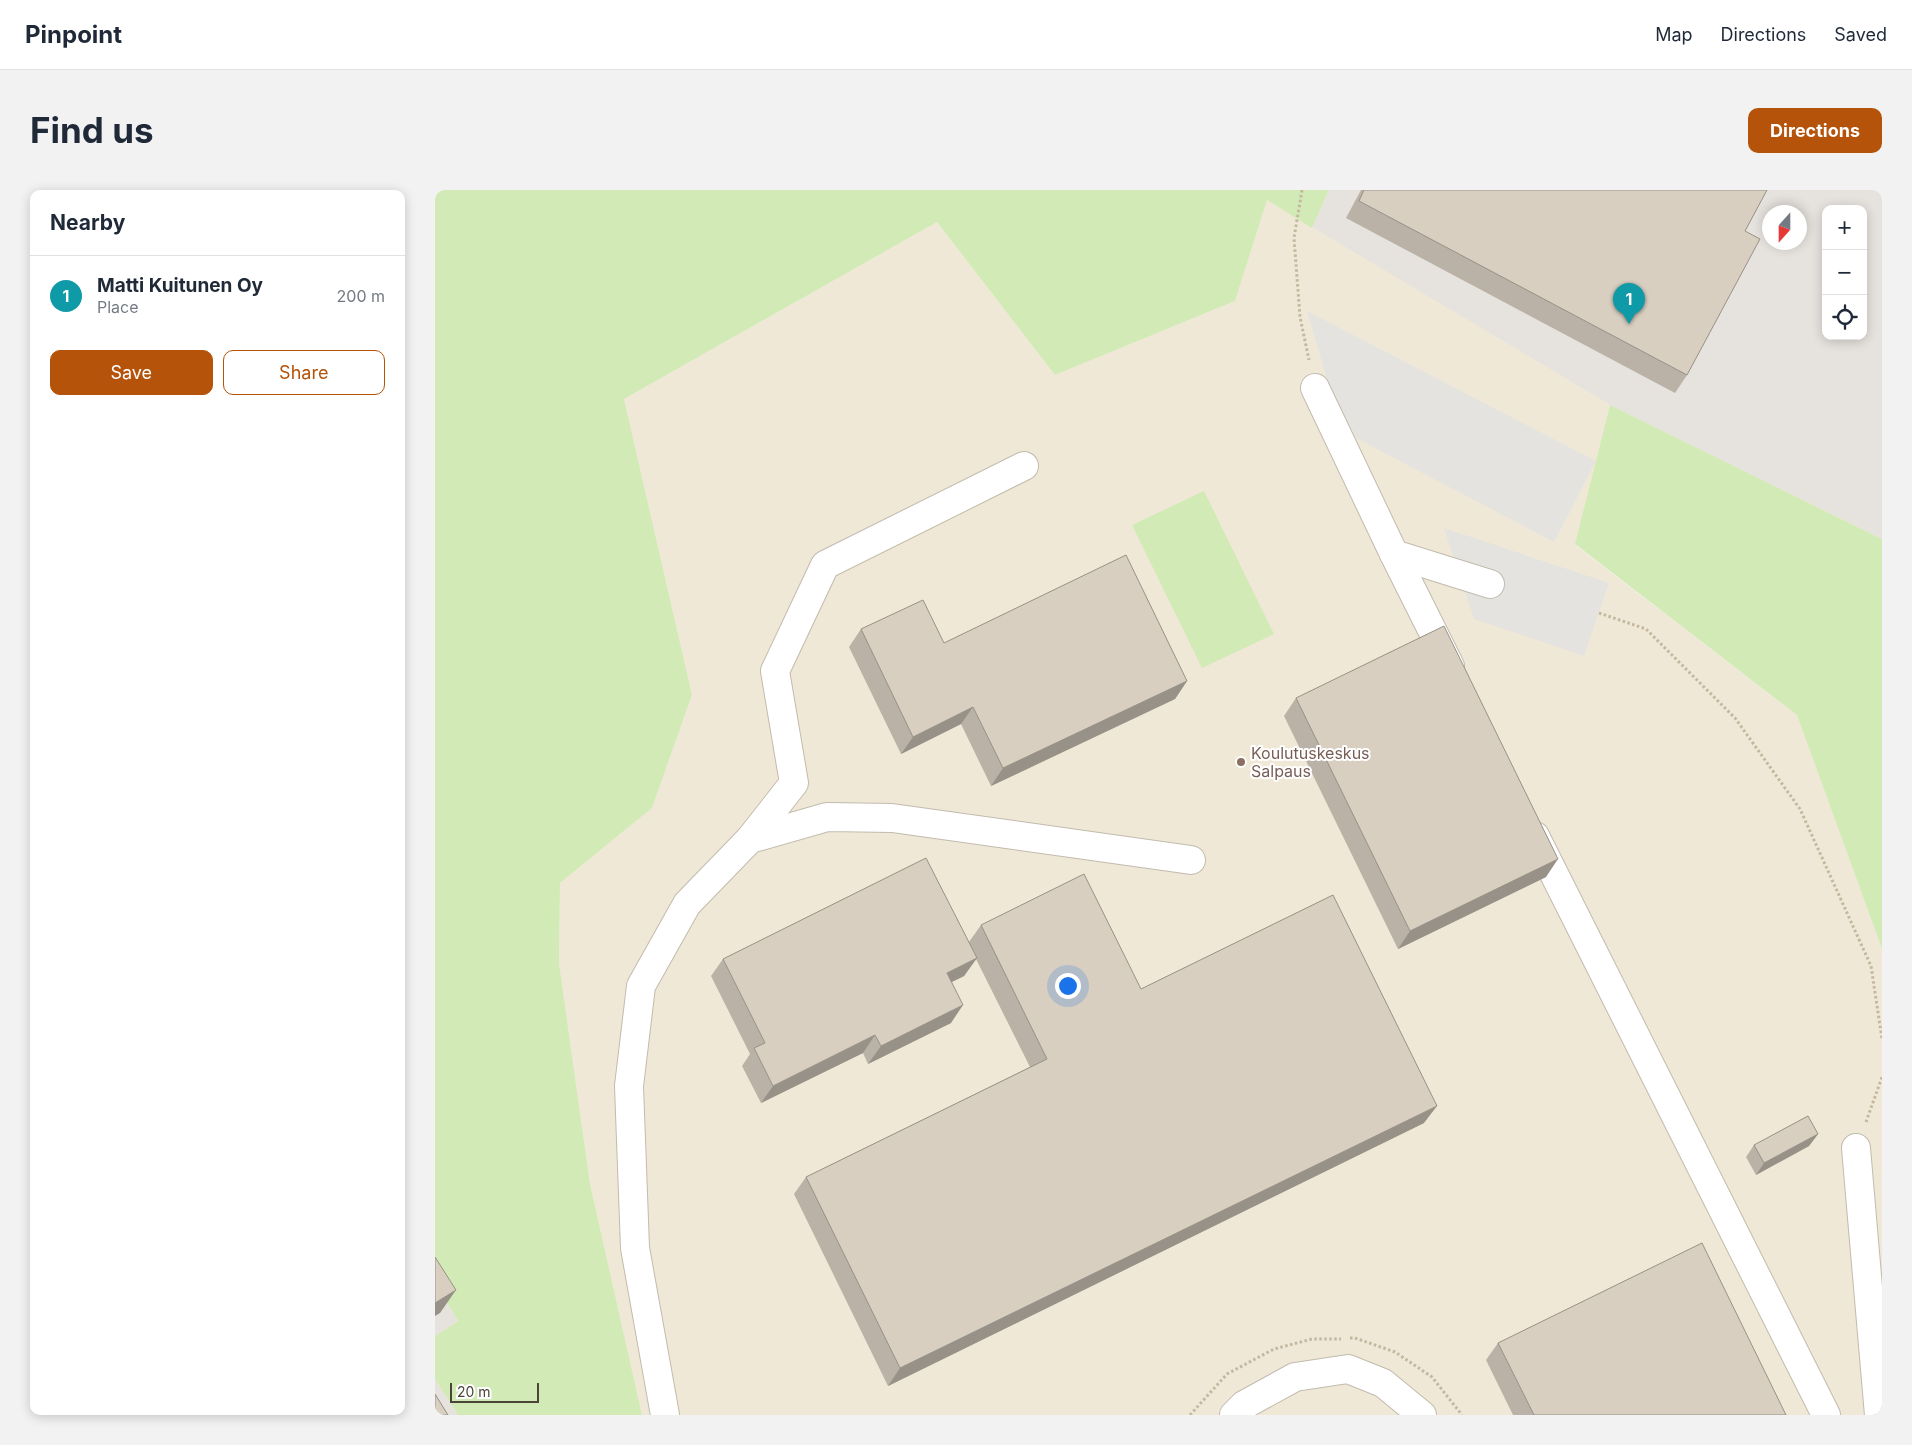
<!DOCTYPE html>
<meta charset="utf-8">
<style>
body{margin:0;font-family:Inter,sans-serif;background:#f2f2f3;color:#1f2937}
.controls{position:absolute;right:15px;top:15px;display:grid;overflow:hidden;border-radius:10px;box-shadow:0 2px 12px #0003}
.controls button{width:45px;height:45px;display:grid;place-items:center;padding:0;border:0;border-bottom:1px solid #e0e1e3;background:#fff;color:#1f2937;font:25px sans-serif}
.compass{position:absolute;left:1327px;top:15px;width:45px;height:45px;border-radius:50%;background:#fff;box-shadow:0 2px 12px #0003;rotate:201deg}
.scale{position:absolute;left:15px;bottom:12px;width:89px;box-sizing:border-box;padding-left:5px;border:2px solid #4b4439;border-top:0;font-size:14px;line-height:18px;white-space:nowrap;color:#4b4439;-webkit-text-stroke:4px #fff;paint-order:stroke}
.you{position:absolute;left:632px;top:795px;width:18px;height:18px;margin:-12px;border:4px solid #fff;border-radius:50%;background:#1a73e8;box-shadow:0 0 0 8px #1a73e833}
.badge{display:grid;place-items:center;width:32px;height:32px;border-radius:50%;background:#b45309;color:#fff;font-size:16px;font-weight:700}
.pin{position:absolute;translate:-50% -41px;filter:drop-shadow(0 1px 2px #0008)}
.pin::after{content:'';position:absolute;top:26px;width:18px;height:15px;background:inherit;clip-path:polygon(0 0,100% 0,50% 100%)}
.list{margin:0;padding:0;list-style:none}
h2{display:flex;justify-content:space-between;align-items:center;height:65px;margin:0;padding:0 20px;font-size:21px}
h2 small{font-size:16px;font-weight:400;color:#747a83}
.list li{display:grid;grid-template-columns:32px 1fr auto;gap:15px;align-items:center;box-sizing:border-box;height:80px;padding:0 20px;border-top:1px solid #e0e1e3}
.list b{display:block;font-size:19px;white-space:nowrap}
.list p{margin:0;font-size:16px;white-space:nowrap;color:#747a83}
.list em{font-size:16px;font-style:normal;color:#747a83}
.actions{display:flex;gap:10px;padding:15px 20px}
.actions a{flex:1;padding:11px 0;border:1px solid #b45309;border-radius:10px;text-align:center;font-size:18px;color:#b45309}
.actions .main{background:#b45309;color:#fff}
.icon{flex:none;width:28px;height:28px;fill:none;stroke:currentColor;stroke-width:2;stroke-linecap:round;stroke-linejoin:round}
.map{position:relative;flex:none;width:1447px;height:1225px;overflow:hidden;border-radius:10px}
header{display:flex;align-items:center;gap:30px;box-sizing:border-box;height:70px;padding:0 25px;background:#fff;border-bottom:1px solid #e0e1e3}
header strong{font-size:24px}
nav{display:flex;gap:28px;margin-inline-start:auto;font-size:18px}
.intro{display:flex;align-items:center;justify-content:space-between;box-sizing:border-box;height:120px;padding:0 30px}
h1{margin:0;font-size:35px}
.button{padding:12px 22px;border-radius:10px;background:#b45309;color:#fff;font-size:18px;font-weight:700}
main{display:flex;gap:30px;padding:0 30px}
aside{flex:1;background:#fff;border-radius:10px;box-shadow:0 2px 12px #0003}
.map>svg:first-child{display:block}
.industrial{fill:#e6e2dd;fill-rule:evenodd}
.education{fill:#efe8d6}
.green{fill:#d2eab5}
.parking{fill:#e5e3e0}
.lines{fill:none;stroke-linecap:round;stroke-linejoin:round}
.minor-casing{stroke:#c2bbae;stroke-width:30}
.path{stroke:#c4b79f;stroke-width:3;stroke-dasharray:2.5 2.5;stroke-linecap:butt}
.minor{stroke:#fff;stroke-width:28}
.wall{fill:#bab2a6}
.shaded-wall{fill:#979187}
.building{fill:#d8cfc1;stroke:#979187}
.education-dot{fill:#8d6e63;stroke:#fff;stroke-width:2}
.labels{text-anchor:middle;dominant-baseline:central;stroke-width:4;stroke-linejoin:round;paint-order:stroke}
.education-label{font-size:16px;fill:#785e54;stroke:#fff;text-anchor:start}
</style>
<header>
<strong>Pinpoint</strong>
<nav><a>Map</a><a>Directions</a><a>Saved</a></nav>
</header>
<div class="intro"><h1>Find us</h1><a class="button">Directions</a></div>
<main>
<aside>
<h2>Nearby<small></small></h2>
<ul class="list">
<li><span class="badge" style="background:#0f9aa8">1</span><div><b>Matti Kuitunen Oy</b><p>Place</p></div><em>200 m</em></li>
</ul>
<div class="actions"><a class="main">Save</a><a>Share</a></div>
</aside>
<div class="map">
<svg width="1447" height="1225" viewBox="0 0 1447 1225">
<rect width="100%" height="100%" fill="#f6f3ec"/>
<g class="industrial">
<path d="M894,0H1447V349L1175,215L877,38ZM1391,19H1428V146H1391ZM1334,22H1364V52H1334Z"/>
<polygon points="0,1092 23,1131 0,1146"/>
<polygon points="0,1189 23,1225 0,1225"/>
</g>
<polygon class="education" points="832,10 1175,215 1140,355 1362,525 1447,759 1447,1225 207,1225 155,994 124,773 125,693 217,618 257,505 189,209 502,32 620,185 800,111"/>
<g class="green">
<polygon points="0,0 894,0 877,38 832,10 800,111 620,185 502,32 189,209 257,505 217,618 125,693 124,773 155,994 207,1225 23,1225 0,1189 0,1146 23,1131 0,1092"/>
<polygon points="1175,215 1447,349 1447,759 1362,525 1140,354"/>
<polygon points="769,301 839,444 767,478 697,335"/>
</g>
<g class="parking">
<polygon points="872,121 1161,271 1119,352 921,248 894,196"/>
<polygon points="1009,338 1174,393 1149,466 1039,429"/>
</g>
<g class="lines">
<g class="minor-casing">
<g id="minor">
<polyline points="880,198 959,364 1015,476"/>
<polyline points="959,364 1055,394"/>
<polyline points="1100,646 1391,1225"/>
<polyline points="315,649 359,593 340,481 390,375 589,276"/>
<polyline points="1421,958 1444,1225"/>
<polyline points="230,1225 200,1058 194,896 206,796 252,714 315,649 392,627 457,628 756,670"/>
<polyline points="799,1225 809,1215 860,1187 913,1179 948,1193 987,1225"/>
</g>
</g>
<g class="path">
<polyline points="867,0 859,48 865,127 874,170"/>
<polyline points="1164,423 1211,439 1300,528 1365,619 1436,776 1447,849"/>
<polyline points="1431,932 1447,887"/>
<polyline points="915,1148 920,1148 960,1162 997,1187 1027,1225"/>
<polyline points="755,1225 792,1184 839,1159 877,1149 906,1149"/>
</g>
<use href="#minor" class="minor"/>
</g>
<g class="wall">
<polygon points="926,0 1332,0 1310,41 1252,185 1240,203 911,28"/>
<polygon points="426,439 509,453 752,491 740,509 556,596 526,534 466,564 414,457"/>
<polygon points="861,508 1111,687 963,759 849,526"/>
<polygon points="546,735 706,799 989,933 453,1196 359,1004 371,987 595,877 541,769 529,786 517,792 516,833 433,874 428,863 326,913 307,876 315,864 276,786 288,769 534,752"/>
<polygon points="1383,944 1374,956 1321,985 1311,967 1319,955"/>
<polygon points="1063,1153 1351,1225 1078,1225 1051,1170"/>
</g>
<g class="shaded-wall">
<polygon points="752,491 740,509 556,596 568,578"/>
<polygon points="538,517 526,534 466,564 478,547"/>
<polygon points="1123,669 1111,687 963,759 975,741"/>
<polygon points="542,768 529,786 500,800 512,783"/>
<polygon points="528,815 516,833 433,874 446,856"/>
<polygon points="440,845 428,863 326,913 338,896"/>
<polygon points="1002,916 989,933 453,1196 465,1178"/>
<polygon points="1383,944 1374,956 1321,985 1329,973"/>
<polygon points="21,1100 5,1123 0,1126 0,1113"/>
</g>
<g class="building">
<polygon points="929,0 1332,0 1310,41 1325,49 1252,185 924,11"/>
<polygon points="691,365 752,491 568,578 538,517 478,547 426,439 488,410 509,453"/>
<polygon points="1009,436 1123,669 975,741 861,508"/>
<polygon points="491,668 542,768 512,783 528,815 446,856 440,845 338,896 319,858 330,853 288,769"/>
<polygon points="649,684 706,799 898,705 1002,916 465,1178 371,987 612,869 546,735"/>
<polygon points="1373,926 1383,944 1329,973 1319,955"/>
<polygon points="1267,1053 1351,1225 1099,1225 1063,1153"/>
<polygon points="0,1067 21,1100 0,1113"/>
<polygon points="0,1204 13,1225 0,1225"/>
</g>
<circle class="education-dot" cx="806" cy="572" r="5"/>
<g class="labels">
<g class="education-label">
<text x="816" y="563">Koulutuskeskus<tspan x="816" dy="18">Salpaus</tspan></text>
</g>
</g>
</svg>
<div class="controls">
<button>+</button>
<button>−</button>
<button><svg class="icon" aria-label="locate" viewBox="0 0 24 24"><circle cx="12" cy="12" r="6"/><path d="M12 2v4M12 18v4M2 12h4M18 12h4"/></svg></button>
</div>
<svg class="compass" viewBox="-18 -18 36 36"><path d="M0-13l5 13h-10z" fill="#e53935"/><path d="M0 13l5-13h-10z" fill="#747a83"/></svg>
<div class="scale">20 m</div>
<div class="you"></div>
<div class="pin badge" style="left:1194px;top:134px;background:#0f9aa8">1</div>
</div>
</main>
